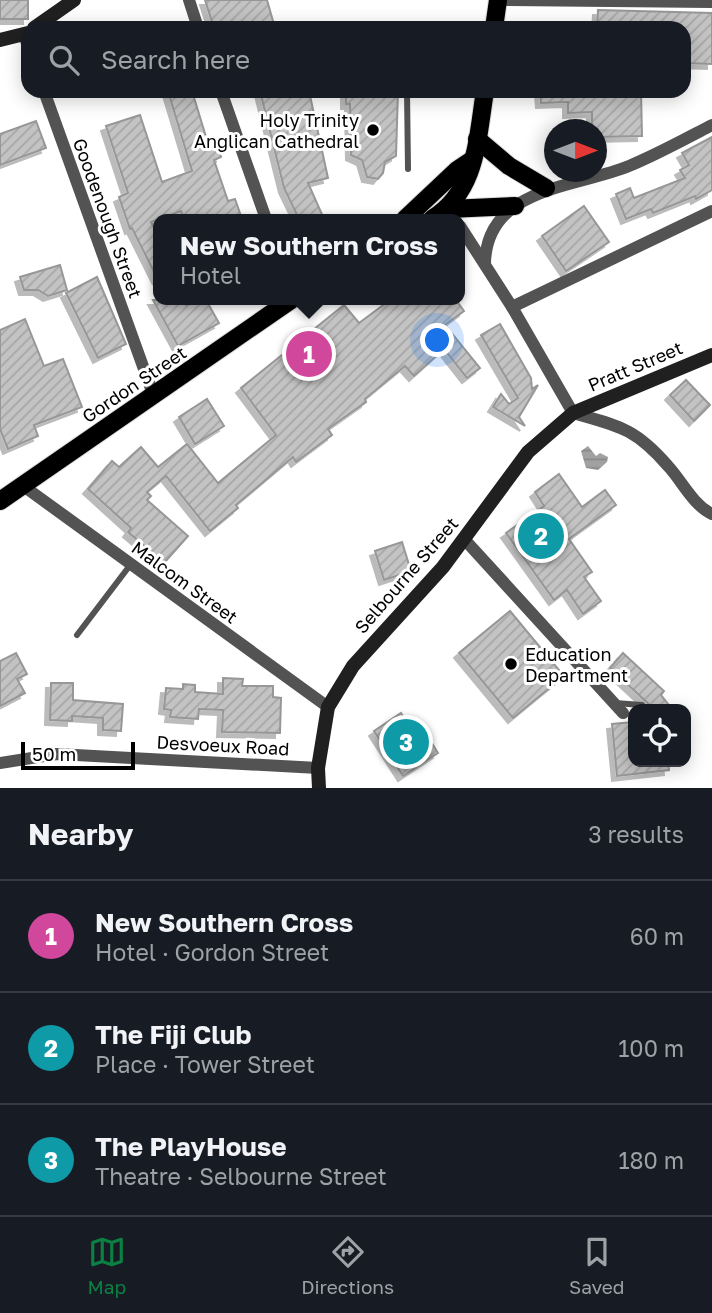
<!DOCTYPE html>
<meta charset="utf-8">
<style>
body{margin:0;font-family:"Golos Text",sans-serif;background:#20242c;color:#f1f3f6}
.controls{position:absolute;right:21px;bottom:21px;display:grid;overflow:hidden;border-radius:14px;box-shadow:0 4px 18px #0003}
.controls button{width:63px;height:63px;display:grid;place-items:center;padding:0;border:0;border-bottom:2px solid #363941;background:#171b24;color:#f1f3f6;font:35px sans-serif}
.compass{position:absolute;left:544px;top:119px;width:63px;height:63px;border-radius:50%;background:#171b24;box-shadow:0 4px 18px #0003;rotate:90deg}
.scale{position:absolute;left:21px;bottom:18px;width:114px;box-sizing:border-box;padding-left:7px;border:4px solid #000;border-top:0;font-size:19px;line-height:24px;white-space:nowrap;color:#000;-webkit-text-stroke:5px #fff;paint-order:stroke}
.you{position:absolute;left:438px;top:341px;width:24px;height:24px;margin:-18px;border:5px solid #fff;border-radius:50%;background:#1a73e8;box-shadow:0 0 0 10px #1a73e833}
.badge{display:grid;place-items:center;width:46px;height:46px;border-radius:50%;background:#0b8043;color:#fff;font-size:23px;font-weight:700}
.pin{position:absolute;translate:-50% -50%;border:4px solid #fff;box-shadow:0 2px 7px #0006}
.popup{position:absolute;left:153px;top:214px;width:312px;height:91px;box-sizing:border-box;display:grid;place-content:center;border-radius:14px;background:#171b24;filter:drop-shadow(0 2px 5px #0005);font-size:23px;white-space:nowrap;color:#9ea1a6}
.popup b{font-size:26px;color:#f1f3f6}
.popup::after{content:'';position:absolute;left:50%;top:100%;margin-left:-14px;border:14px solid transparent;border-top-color:#171b24}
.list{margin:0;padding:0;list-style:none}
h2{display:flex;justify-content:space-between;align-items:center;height:91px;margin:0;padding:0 28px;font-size:30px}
h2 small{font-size:23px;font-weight:400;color:#9ea1a6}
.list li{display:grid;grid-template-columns:46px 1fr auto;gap:21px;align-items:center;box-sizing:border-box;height:112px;padding:0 28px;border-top:2px solid #363941}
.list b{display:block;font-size:26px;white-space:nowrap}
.list p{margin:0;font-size:23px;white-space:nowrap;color:#9ea1a6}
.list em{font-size:23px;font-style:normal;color:#9ea1a6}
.icon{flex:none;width:38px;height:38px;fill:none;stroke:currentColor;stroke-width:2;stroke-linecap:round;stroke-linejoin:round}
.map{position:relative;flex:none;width:712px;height:788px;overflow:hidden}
.search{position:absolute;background:#171b24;box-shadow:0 4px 18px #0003;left:21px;right:21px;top:21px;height:77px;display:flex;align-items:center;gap:18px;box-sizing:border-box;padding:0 24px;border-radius:21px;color:#9ea1a6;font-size:26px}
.sheet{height:427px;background:#171b24}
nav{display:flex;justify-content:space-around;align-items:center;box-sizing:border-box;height:98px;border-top:2px solid #363941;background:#171b24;font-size:19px;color:#9ea1a6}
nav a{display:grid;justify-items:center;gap:4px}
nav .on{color:#0b8043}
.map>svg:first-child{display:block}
.water{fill:url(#water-rules)}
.building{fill:url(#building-hatch);stroke:#979797;stroke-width:2;filter:url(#shadow)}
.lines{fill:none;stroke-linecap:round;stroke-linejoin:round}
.primary-casing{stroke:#dbdbdb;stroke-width:20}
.lane{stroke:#535353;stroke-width:6}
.street{stroke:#535353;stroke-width:12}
.secondary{stroke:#202020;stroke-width:14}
.primary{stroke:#000;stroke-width:18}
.poi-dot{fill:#000;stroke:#fff;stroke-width:2.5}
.labels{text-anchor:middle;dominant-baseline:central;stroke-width:6;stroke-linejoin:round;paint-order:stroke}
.poi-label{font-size:18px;fill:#000;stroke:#fff;text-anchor:end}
.street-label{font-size:18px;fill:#000;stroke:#fff}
</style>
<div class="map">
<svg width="712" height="788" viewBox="0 0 712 788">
<defs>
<pattern id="water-rules" width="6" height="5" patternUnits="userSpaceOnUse" patternTransform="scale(1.75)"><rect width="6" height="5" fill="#a1a1a1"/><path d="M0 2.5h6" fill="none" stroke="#898989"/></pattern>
<pattern id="building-hatch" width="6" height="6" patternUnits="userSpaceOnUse" patternTransform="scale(1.75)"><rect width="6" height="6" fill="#c3c3c3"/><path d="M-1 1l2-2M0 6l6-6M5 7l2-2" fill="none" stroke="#a6a6a6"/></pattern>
<filter id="shadow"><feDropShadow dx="-5" dy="5" stdDeviation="0" flood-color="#0004"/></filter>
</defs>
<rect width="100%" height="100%" fill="#fff"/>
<polygon class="water" points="588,446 596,456 600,453 608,457 607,462 598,470 586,468 581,451"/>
<g class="building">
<rect x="0" y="0" width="28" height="19"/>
<polygon points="205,0 267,0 275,28 214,28"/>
<polygon points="598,10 712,13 712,64 684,63 684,28 597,28"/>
<polygon points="168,91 192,91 207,140 215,138 221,157 214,160 228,201 235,199 242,219 184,219 181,211 151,222 158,236 158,280 132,228 130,229 119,197 128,193 106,126 140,115 162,182 192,171"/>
<polygon points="260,91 282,91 283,97 309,91 328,178 308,183 324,219 299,219 284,188"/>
<polygon points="346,91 398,91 396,156 385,162 383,173 378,179 367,177 362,160 351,155 350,104 346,104"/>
<polygon points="540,91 641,91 642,136 597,137 597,130 592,130 592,112 568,113 568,102 541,103"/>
<polygon points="36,121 46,148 0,165 0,134"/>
<polygon points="712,137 712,190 696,199 695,196 653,213 651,209 626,219 616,194 630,188 634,198 685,178 680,170 689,165 682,153"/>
<polygon points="584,206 609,242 566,271 542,236"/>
<polygon points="60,265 67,290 48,296 38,290 24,290 20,277"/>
<polygon points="97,277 126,344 98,358 66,293"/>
<polygon points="153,300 184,300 186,305 195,300 206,300 219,323 178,346"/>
<polygon points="390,300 456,300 464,311 445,325 480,368 467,378 444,349 414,376 405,366 365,399 366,402 328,429 332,435 296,462 293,457 236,505 238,508 210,531 166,476 147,492 151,496 147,500 188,536 164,563 128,532 131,528 88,489 112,461 119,467 141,447 158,467 187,444 218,483 276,435 241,388 344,305 359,323"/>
<polygon points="25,319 44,366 63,359 82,407 34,425 38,436 8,449 0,429 0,330"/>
<polygon points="500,324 531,378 532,389 538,385 519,417 525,426 493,407 501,394 509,404 518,398 481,335"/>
<polygon points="686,380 710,405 694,421 670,395"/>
<polygon points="207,399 224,426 195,444 179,417"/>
<polygon points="559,474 582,507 605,490 616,505 569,539 592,572 584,577 601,601 583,614 567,590 554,600 506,533 544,506 535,492"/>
<polygon points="402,542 411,571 384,580 375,551"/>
<polygon points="510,611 564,676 513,718 459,653"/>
<polygon points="16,653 27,674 17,679 25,693 0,706 0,661"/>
<polygon points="623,653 664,691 661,695 672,709 654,709 610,668"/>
<polygon points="223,678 243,679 242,686 273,686 273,697 281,698 280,733 222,732 223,710 199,709 198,719 170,717 171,710 164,709 166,688 183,689 183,684 195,685 195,692 223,694"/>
<polygon points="51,683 73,683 73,700 123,704 121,731 103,730 103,718 72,716 72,721 50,720"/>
<polygon points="401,713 413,732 421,726 438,753 403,776 374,731"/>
<polygon points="633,722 633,762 668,762 669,770 617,776 612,724"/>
</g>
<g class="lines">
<g class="primary-casing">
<g id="primary">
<polyline points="494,28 498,0"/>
<polyline points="477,139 509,166 546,188"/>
<polyline points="449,209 515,206"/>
<polyline points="405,219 457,170 472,160"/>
<path d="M432,219C477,191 477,140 485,91"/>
<polyline points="0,501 291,300"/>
</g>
</g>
<g class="lane">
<polyline points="407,91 408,169"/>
<polyline points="77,635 131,564"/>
<polyline points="576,661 586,652"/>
<polyline points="615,703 642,705"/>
</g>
<g class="street">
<polyline points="189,0 198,28"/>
<polyline points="498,0 712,2"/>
<polyline points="24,35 28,46"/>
<polyline points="44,91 154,397"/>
<polyline points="221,91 266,219"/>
<path d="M460,226L512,307L573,413C619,426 635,428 668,466C682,481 693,505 712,514"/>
<path d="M485,263C487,187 575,188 629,166C658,154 685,139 712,125"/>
<polyline points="512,307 712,211"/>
<polyline points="22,485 328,707"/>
<polyline points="465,540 623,713"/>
<polyline points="0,763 57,754 318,768"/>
</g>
<g class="secondary">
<polyline points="34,28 74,0"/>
<polyline points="0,40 28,33"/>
<polyline points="319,788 318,768 328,707 353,666 443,567 528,452 573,413 712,355"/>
</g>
<use href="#primary" class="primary"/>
</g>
<g class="poi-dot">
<circle cx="373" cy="130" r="7"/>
<circle cx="511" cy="664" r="7"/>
</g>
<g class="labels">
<g class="poi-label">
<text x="359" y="120">Holy Trinity<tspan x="359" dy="21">Anglican Cathedral</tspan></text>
<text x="525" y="654" text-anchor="start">Education<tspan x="525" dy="21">Department</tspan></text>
</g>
<g class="street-label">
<text transform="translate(108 218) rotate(70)">Goodenough Street</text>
<text transform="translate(635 366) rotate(-23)">Pratt Street</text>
<text transform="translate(134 384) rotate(-34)">Gordon Street</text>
<text transform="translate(406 575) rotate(-49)">Selbourne Street</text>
<text transform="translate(185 582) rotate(36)">Malcom Street</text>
<text transform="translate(223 745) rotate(3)">Desvoeux Road</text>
</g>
</g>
</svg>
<div class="controls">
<button><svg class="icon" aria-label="locate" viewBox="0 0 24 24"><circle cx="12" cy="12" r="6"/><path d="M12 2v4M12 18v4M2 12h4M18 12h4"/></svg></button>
</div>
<svg class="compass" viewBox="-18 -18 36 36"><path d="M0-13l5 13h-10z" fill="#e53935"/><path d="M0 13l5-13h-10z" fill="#9ea1a6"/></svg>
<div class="scale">50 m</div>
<div class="you"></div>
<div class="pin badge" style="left:309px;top:354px;background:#d1479c">1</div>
<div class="popup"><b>New Southern Cross</b>Hotel</div>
<div class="pin badge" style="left:541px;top:536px;background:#0f9aa8">2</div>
<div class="pin badge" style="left:406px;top:742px;background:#0f9aa8">3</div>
<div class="search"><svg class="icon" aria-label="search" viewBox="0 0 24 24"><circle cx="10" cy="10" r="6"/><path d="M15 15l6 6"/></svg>Search here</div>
</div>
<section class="sheet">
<h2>Nearby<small>3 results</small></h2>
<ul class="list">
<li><span class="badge" style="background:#d1479c">1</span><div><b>New Southern Cross</b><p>Hotel · Gordon Street</p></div><em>60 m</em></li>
<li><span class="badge" style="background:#0f9aa8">2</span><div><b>The Fiji Club</b><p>Place · Tower Street</p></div><em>100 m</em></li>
<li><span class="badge" style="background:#0f9aa8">3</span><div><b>The PlayHouse</b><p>Theatre · Selbourne Street</p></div><em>180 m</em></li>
</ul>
</section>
<nav>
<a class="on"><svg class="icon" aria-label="map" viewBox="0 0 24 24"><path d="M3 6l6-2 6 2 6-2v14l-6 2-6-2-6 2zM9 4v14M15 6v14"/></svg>Map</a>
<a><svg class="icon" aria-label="directions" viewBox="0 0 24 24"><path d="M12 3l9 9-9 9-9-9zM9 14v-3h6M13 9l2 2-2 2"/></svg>Directions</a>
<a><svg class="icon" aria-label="saved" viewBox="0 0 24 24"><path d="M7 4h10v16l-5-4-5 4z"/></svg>Saved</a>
</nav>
